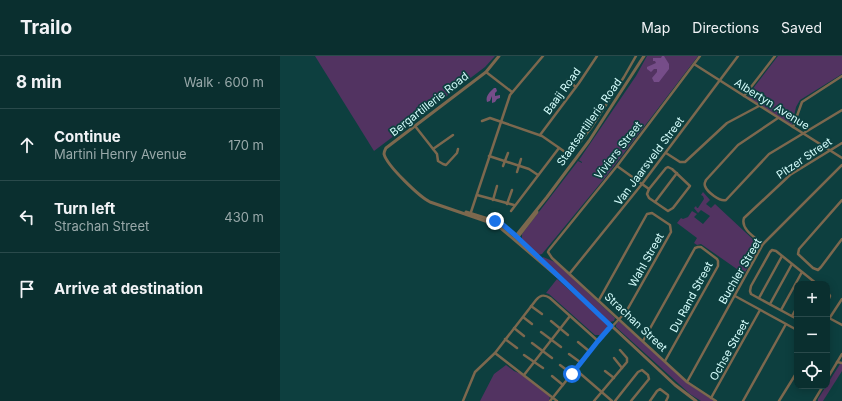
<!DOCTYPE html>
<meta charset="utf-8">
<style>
body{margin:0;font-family:Inter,sans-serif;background:#133737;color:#f1f3f6}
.controls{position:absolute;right:12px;bottom:12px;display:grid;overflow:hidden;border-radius:8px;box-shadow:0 2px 10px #0003}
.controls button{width:36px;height:36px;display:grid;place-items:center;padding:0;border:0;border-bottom:1px solid #2a4a4b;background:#0a2f2f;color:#f1f3f6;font:20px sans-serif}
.stop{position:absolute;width:12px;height:12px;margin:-9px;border:3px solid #1a73e8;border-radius:50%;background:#fff}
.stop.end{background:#1a73e8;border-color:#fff;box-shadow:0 1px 4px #0008}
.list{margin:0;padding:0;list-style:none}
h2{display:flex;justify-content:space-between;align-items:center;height:52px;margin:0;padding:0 16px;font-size:17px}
h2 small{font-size:13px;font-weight:400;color:#99a9aa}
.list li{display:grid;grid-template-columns:26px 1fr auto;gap:12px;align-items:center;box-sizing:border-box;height:72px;padding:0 16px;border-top:1px solid #2a4a4b}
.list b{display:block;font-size:15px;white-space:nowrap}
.list p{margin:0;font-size:13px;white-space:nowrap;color:#99a9aa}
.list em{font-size:13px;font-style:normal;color:#99a9aa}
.icon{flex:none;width:22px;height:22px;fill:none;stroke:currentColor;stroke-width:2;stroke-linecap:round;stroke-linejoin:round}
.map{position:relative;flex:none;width:562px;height:345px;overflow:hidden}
header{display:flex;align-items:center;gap:24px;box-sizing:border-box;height:56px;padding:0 20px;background:#0a2f2f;border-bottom:1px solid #2a4a4b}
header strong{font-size:19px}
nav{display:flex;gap:22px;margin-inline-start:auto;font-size:14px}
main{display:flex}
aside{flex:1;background:#0a2f2f}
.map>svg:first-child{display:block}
.green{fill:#523361}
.forest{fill:#764d89}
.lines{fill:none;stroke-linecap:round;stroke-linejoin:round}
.minor{stroke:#7c684e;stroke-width:2.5}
.tertiary{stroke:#7c684e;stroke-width:3}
.route{stroke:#1a73e8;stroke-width:5}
.labels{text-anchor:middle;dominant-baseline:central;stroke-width:3.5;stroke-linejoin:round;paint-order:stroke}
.street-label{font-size:11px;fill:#d4fdfc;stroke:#0d3f3f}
</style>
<header>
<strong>Trailo</strong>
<nav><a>Map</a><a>Directions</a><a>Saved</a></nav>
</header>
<main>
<aside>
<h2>8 min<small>Walk · 600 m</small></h2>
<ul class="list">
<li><svg class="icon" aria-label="ahead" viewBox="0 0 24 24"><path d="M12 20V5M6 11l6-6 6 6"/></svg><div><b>Continue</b><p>Martini Henry Avenue</p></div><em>170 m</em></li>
<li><svg class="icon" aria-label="left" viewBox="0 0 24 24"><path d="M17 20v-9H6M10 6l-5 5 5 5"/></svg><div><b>Turn left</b><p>Strachan Street</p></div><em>430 m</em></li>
<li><svg class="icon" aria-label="arrive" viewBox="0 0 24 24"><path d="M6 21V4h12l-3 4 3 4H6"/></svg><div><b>Arrive at destination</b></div></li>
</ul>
</aside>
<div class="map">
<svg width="562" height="345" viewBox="0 0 562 345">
<rect width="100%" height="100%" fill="#0d3f3f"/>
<g class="green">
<polygon points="35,0 215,0 205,11 94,95"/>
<polygon points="367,0 418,0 328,118 262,198 258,199 242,184 242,178 298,105 302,107 302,106 299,104 356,20"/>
<polygon points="498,0 562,0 562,18 520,44 516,51 512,69 469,42 468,39"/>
<polygon points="423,136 430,144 426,148 431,152 435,148 479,189 479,192 464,218 421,188 417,189 414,187 417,182 397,167 401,162 403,163 408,161 412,155 417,158 414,161 423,168 430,160 421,154 418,157 414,152 416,150 417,152 418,152 424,143 423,140 421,139"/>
<polygon points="263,201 275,206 335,262 334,265 330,266 262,203"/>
<polygon points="277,223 327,268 327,272 320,279 315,279 269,238 266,237"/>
<polygon points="338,266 340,266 410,329 434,345 421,345 410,338 336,271 336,269"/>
<polygon points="560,308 562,308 562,315 543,345 538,345 538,343"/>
<polygon points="226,309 234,315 241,318 270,340 269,345 200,345 214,318"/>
</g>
<g class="forest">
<polygon points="382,0 384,0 389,8 389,13 379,26 374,26 372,22 377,16 377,13 374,13 371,16 367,13 367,11 376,7 375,5 373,5 373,2 381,2"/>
<path d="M214,32H216L217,35L215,37V40L220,39V42L217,43L215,46L212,47V40L210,45L207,46C205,40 210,36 214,32Z"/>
</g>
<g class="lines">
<g class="minor">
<polyline points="420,0 337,110 269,194 268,196 272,202 407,326 436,345"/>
<polyline points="414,8 562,102"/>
<polyline points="206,16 232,36"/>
<polyline points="287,24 296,31"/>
<polyline points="464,40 495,0"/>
<path d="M498,62L458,89L426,124C425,127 424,127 425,130C427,136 440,146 446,144L489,98L562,54"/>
<polyline points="202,65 210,62 262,80 288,98 291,98 311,72 344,21 356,0"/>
<polyline points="135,70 157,98 158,105 163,108 166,109 177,97 178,93"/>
<polyline points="513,71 522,46 562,20"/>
<polyline points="260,79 299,27 317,0"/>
<polyline points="153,93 173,79"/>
<polyline points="386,97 400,106 405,106 447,67 479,50"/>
<polyline points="209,100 249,113 258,119"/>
<polyline points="223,110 228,97"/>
<polyline points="337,110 369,133"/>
<polygon points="388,111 392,113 410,130 393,152 388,155 369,142 367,138 369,133 386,112"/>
<polyline points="237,116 241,103"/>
<polyline points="197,139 234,149"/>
<polyline points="213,144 217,130"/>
<polyline points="562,144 519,193 518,198 533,212 538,214 541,211 562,183"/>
<polyline points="375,146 397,117"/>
<polyline points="227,148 232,134"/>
<polyline points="231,155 279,92"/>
<polyline points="190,159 230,39 263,0"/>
<path d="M483,188C476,182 460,173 464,162L510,119L562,87"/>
<polyline points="290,217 362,128 458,0"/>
<polyline points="547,235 550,240 547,247"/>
<polyline points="455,240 517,274"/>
<polyline points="479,242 502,200"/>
<polyline points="490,248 512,208"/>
<polyline points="251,250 262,258"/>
<polyline points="501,254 522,216"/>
<polyline points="512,260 517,251"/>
<polyline points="243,261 252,268"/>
<polyline points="549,262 562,269"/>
<polyline points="517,263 471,238 470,235 471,230 490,196 492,194 496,195 537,228"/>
<polyline points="271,265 288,279"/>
<polyline points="547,266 562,243"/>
<polyline points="234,272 244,280"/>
<polyline points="261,276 281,291"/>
<polyline points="225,283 237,292"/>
<polyline points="363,285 415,192 418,191 421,191 437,203 438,205 438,210 385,305"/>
<polyline points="298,286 309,295"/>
<polyline points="252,287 272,302"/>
<polyline points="215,297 277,345"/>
<polyline points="289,298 300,306"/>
<polyline points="244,299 263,312"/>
<polyline points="334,302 342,312"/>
<polyline points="557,306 562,307"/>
<polyline points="280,309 292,318"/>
<polyline points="295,313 332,345"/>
<polyline points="325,315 334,322"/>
<polyline points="244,319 290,260"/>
<polyline points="272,320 283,329"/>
<polyline points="547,323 562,298"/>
<polyline points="407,326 483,188 562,109"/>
<polyline points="431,342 480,254"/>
<path d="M183,345L195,316L215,297L256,244C260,239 264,238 270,242L318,285"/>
<polyline points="270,345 318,285 346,256 391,176 390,169 372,157 367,158 319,244"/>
<polyline points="314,345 347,306 347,302 340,294"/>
<polyline points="335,345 358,316 362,314 368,319 369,323 351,345"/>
<polyline points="370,345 377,335 380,333 388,339 388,341 386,345"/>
<polyline points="463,345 506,268"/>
<polyline points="499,345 517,316"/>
<polyline points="534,345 543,330"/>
</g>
<g class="tertiary">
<path d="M219,0L206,16L106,92C105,94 104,95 104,98C107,110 140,141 150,146L217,169L277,220"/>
<polyline points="186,156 215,165 223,169 271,213"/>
<polyline points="235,181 267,141 309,85 364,0"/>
<polyline points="237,182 257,156"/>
<polyline points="276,218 395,329 416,345"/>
</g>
</g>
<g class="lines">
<polyline class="route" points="215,165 222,168 236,180 331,270 318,285 292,318"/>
</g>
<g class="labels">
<g class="street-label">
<text transform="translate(282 35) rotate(-54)">Baaij Road</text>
<text transform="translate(149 48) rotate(-38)">Bergartillerie Road</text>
<text transform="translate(492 48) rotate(32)">Albertyn Avenue</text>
<text transform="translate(309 66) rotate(-55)">Staatsartillerie Road</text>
<text transform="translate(338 94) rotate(-52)">Viviers Street</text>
<text transform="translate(524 102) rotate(-34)">Pitzer Street</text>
<text transform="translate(369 105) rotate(-53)">Van Jaarsveld Street</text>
<text transform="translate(366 204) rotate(-61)">Wahl Street</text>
<text transform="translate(460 215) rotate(-60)">Buchler Street</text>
<text transform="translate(411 241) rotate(-62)">Du Rand Street</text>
<text transform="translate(356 266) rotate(43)">Strachan Street</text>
<text transform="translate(449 294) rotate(-61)">Ochse Street</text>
</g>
</g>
</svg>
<div class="controls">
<button>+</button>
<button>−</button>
<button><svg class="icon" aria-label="locate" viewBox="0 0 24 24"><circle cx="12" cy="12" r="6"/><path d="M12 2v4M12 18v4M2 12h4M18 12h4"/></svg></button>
</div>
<div class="stop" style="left:292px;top:318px"></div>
<div class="stop end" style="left:215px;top:165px"></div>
</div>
</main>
